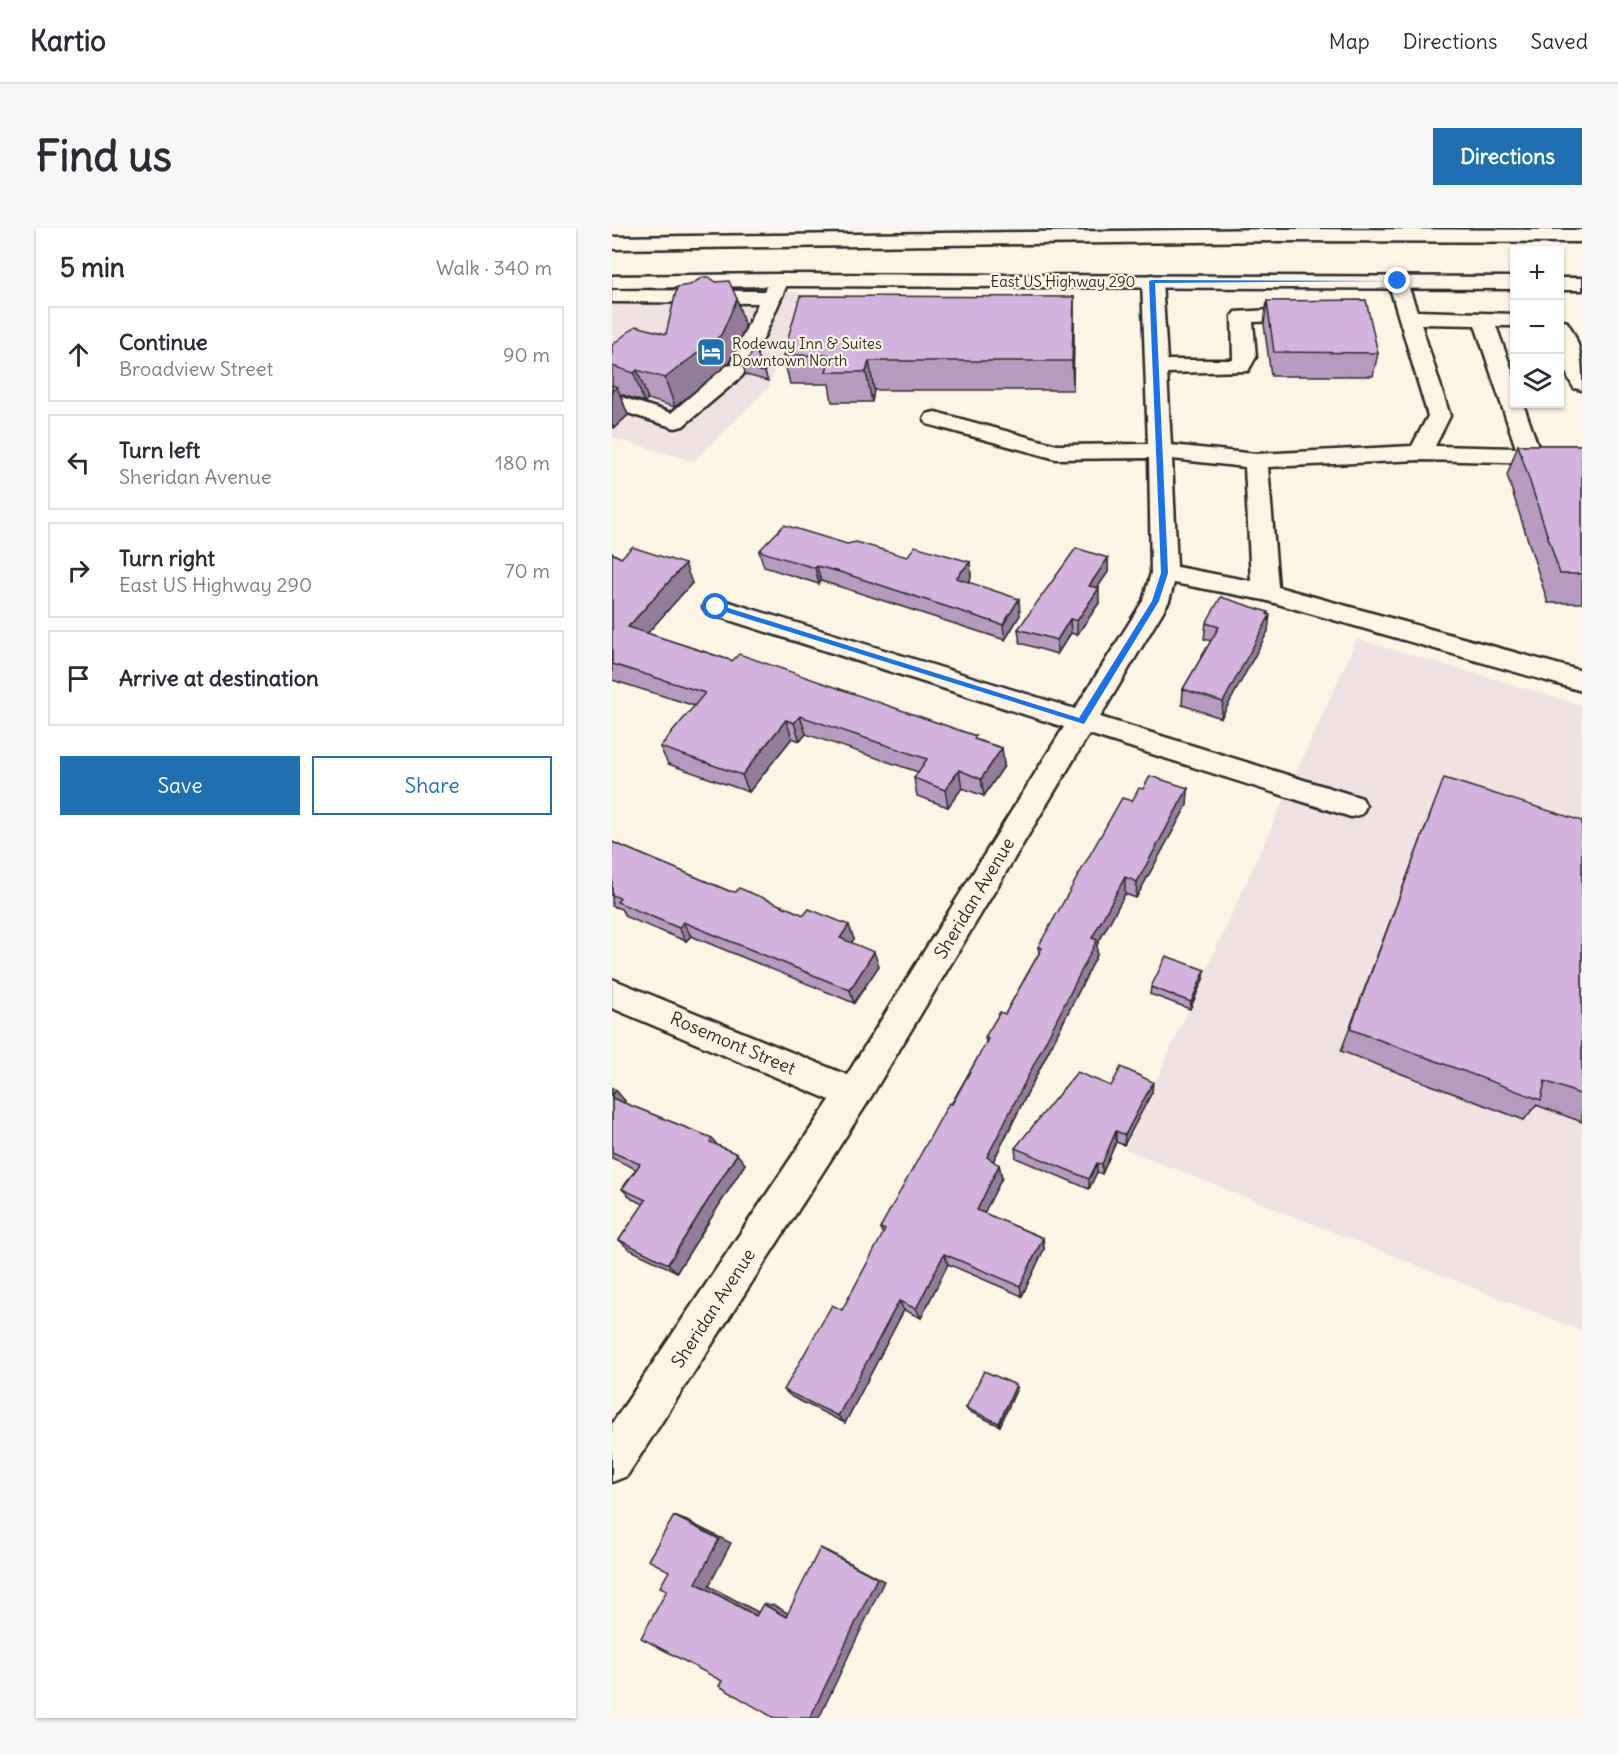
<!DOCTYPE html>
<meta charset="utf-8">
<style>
body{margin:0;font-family:Delius,sans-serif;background:#f7f7f7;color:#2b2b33}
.controls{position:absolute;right:18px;top:18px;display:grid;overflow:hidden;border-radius:0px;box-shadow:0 2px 4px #0004}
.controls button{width:54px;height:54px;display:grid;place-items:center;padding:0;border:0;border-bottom:2px solid #e1e1e2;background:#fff;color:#2b2b33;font:30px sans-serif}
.stop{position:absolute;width:18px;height:18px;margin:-14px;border:4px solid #1a73e8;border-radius:50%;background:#fff}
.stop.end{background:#1a73e8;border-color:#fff;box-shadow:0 2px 6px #0008}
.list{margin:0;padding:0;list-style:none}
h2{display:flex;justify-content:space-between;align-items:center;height:78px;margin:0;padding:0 24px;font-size:26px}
h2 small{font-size:20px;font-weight:400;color:#7c7c81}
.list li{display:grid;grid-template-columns:39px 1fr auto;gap:18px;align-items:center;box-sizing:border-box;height:96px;margin:0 12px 12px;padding:0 12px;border:2px solid #e1e1e2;border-radius:0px}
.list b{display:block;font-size:22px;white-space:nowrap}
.list p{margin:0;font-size:20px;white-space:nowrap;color:#7c7c81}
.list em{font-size:20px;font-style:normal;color:#7c7c81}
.actions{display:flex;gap:12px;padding:18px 24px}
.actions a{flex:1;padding:14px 0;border:2px solid #1f6fb2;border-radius:0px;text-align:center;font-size:21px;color:#1f6fb2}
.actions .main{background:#1f6fb2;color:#fff}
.icon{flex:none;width:33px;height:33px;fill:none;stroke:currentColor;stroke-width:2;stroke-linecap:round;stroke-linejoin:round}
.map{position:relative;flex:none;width:970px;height:1490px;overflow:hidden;border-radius:0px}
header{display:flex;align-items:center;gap:36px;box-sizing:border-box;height:84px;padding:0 30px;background:#fff;border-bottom:2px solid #e1e1e2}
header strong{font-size:28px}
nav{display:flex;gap:33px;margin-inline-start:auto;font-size:21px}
.intro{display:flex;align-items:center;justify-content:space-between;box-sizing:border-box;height:144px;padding:0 36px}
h1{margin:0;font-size:42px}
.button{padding:15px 27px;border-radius:0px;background:#1f6fb2;color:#fff;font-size:21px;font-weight:700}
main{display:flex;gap:36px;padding:0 36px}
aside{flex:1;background:#fff;border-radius:0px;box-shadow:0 2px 4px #0004}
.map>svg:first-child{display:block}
.built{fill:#f0e1e3}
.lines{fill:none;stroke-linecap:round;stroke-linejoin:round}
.minor-casing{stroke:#2b2b2b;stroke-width:5}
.major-casing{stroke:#2b2b2b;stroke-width:5}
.highway-casing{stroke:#2b2b2b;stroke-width:5}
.minor{fill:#fcf5e5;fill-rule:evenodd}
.major{fill:#fcf5e5;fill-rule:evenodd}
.highway{fill:#fcf5e5;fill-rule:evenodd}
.wall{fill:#b69abf;stroke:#2b2b2b;stroke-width:1.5}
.shaded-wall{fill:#947d9b;stroke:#2b2b2b;stroke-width:1.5}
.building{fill:#d4b3de;stroke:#2b2b2b;stroke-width:1.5}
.route{fill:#1a73e8}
.labels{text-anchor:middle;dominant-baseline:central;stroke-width:4.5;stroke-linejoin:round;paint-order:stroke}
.far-street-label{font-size:15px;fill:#2b2b2b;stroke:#fcf5e5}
.far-poi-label{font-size:15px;fill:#2b2b2b;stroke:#fcf5e5;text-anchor:start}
.street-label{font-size:18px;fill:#2b2b2b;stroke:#fcf5e5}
</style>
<header>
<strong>Kartio</strong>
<nav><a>Map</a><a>Directions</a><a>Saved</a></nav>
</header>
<div class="intro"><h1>Find us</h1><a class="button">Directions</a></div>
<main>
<aside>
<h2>5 min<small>Walk · 340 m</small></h2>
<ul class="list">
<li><svg class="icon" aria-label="ahead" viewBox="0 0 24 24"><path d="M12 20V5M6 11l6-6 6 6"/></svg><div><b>Continue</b><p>Broadview Street</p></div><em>90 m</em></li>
<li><svg class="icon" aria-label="left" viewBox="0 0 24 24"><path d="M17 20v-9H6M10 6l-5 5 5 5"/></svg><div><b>Turn left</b><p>Sheridan Avenue</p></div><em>180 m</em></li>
<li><svg class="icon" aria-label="right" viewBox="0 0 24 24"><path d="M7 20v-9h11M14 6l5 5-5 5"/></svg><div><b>Turn right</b><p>East US Highway 290</p></div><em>70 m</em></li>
<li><svg class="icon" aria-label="arrive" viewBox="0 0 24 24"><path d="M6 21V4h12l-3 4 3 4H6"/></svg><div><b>Arrive at destination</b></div></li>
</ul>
<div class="actions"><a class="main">Save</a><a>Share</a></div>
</aside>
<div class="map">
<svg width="970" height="1490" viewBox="0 0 970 1490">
<rect width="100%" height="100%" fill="#fcf5e5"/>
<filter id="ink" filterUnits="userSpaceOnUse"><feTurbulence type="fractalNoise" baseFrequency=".0167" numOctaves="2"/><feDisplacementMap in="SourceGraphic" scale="12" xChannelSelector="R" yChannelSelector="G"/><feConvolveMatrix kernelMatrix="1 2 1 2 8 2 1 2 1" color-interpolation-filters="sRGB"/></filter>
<g filter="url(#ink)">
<g class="built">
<polygon points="0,64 189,64 157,159 82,233 0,210"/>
<polygon points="745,411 970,477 970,1103 513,921"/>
</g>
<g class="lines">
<g class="minor-casing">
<g id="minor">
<polygon points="167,46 174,48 177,52 141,134 138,139 131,140 133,143 130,148 71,198 63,200 0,180 0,166 59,185 114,138 121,137 119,134 146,75 0,74 0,62 152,63 160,48"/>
<path d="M540,47L547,49L550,53L555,132H621L620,88L623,84L696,80L703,82L706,86L703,90L696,92L641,94L644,129L636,143L555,145L559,217L644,226L800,218L816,188L776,53L779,49H793L805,83L903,86V98H884L903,151V176H911L927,221L970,222V236L808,232L656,239L666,359L970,443V463L652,372L562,355L557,373L488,489L750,570L754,578L750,586L739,589L477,506L254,877L15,1248L0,1254V1196L218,872L0,780V751L235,847L452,499L95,385L91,379L95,373L104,370L463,481L531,373L539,345L537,230L444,231L315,196L312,191L315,186L323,184L445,217L536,216L530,53L533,49ZM809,96L863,97L904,220L823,218L838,188ZM560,231L633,239L639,353L565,339Z"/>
<path d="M948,92L955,94C970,115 970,137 970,162L962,160C949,140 946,114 948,92Z"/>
</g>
</g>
<g class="major-casing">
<g id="major">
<polygon points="167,46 903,49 903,61 167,58 0,60 0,48"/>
<rect x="948" y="50" width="22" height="12"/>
</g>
</g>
<g class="highway-casing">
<polygon id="highway" points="666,1 970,2 970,14 666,13 0,21 0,9"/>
</g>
<use href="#minor" class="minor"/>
<use href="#major" class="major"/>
<use href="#highway" class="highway"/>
</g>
<g class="wall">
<polygon points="462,69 462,98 461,162 262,162 260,174 220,174 217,156 178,156 171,127"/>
<polygon points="655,73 766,125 761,148 659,148 652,96"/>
<polygon points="133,99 117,135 63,179 36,171 32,174 8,166 16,187 2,200 0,199 0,117 54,106"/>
<polygon points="131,138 153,144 156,153 134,147"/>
<polygon points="906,217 970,217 970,375 936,375 895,247"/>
<polygon points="235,316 295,329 358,334 359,350 356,354 408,387 393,412 232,360 209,353 207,356 152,339 147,323"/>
<polygon points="0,325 9,330 80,355 35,405 390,520 392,538 372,568 350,560 336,579 305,568 302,550 306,544 194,506 188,513 180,510 137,564 56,536 48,519 83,478 0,452"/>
<polygon points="496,330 496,344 485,360 487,375 465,407 459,405 445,426 408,415 406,401"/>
<polygon points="656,386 656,403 609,490 570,477 571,461 599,413 592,411 594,395"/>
<polygon points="576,560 575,577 524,670 513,666 485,717 485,727 381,934 387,937 390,950 372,985 431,1010 432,1021 410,1068 336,1036 309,1090 292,1082 233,1195 180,1169 172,1162 230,1082 271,1007 268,1000 374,815 373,809 393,786 427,725 426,719 520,573 531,561"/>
<polygon points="822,577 970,593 970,894 924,877 912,892 729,823"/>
<polygon points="0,614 117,663 242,711 239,715 267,738 242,775 79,708 74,713 14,689 9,681 0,678"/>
<polygon points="592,749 578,781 538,766 539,759"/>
<polygon points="499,858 540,864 512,917 504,914 490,946 485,944 477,961 404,930 403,920"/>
<polygon points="0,860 13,873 12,875 100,910 105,917 125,926 133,936 65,1044 17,1021 7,1012 32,976 20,971 10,961 24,941 0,930"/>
<polygon points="405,1160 388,1198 356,1183 354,1180"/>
</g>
<g class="shaded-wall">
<polygon points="462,69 462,98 461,162 460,133"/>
<polygon points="125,71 133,99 117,135 63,179 53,150"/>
<polygon points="257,133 262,162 260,174 254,144"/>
<polygon points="25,142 36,171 32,174 22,145"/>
<polygon points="5,159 16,187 2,200 0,196 0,162"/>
<polygon points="496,330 496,344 477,372 477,358"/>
<polygon points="358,334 359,350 346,366 344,350"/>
<polygon points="73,336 80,355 24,418 16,399"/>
<polygon points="205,338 209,353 207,356 203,340"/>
<polygon points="487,360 487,375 465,407 465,393"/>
<polygon points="407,371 408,387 393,412 391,397"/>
<polygon points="656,384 654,394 658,387 656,403 609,490 611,474"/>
<polygon points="458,391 459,405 445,426 445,412"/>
<polygon points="188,488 194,506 188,513 182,495"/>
<polygon points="174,492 180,510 137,564 130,547"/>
<polygon points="390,520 392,538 372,568 369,551"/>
<polygon points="347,542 350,560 336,579 333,562"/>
<polygon points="576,560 575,577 524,670 525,654"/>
<polygon points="513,649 513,666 485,717 485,727 377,941 375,929 480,710"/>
<polygon points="71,694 79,708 74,713 67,700"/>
<polygon points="237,697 242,711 233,724 228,710"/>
<polygon points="262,724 267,738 242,775 238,762"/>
<polygon points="593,742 592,749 578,781 579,774"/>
<polygon points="541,854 540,864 512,917 513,907"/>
<polygon points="4,862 13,873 8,880 0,871 0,867"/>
<polygon points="504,903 504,914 490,946 490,936"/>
<polygon points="125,926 133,936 65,1044 56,1036"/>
<polygon points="485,935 485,944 477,961 477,951"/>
<polygon points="387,937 390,950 368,993 365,982"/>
<polygon points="431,1010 432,1021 410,1068 408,1058"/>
<polygon points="332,1026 336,1036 309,1090 304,1081"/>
<polygon points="287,1073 292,1082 233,1195 226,1188"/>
<polygon points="404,1157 405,1160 388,1198 387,1195"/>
<polygon points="62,1288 75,1293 119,1315 97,1358 155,1389 144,1388 84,1355"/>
<polygon points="208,1320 217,1324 272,1353 207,1490 198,1490"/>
<polygon points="151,1376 162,1377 184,1390 174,1389"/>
</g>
<g class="building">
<polygon points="91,49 97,49 104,54 117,53 125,71 109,107 53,150 25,142 22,145 0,138 0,117 24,98 54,106 65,59 78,57"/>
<polygon points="188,68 462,69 460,133 257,133 254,144 214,144 218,127 171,127"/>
<polygon points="754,72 766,125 662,124 655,73"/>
<polygon points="143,121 153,144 131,138"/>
<polygon points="0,157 5,159 0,163"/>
<polygon points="906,217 970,217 970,346 948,346"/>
<polygon points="172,297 235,316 244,314 295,329 303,318 358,334 344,350 407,371 391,397 228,344 205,338 203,340 147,323"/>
<polygon points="20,319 73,336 16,399 120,433 127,426 364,508 362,511 390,520 369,551 347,542 333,562 302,550 315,531 188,488 182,495 174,492 130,547 48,519 93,465 0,436 0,325 9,330"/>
<polygon points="464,320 496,330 477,358 487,360 465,393 458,391 445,412 406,401"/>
<polygon points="609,369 656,384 655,386 658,387 611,474 571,461 607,399 594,395"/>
<polygon points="538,548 576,560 525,654 513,649 480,710 485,712 375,929 387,937 365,982 431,1010 408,1058 332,1026 304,1081 287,1073 226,1188 172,1162 220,1077 230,1082 273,1002 268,1000 337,875 340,876 376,811 373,809 388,784 393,786 430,720 426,719 510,570 520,573 527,560 531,561"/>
<polygon points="832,550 970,593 970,867 933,853 929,872 738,801"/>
<polygon points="0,614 117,663 124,664 127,660 192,687 197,681 237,697 228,710 262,724 238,762 71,694 67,700 5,674 8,670 0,667"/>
<polygon points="554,728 593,742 579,774 539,759"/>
<polygon points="509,839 541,854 513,907 504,903 490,936 485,935 477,951 403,920 465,844 499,858"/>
<polygon points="0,860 4,862 0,867"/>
<polygon points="0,870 100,910 98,914 125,926 56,1036 7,1012 34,972 10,961 28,936 0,924"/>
<polygon points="372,1143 404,1157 387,1195 354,1180"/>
<polygon points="62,1288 107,1311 84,1355 144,1388 151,1376 174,1389 208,1320 265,1350 198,1490 162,1490 107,1458 110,1453 29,1410 55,1362 48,1359 57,1343 36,1332"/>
</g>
</g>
<polygon class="route" points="540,52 789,53 543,55 556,345 547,373 472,496 101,380 101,377 107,377 467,490 540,373 549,345 537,53"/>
<defs>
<g id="hotel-square" transform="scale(1.5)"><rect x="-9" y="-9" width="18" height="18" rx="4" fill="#1f6fb2" stroke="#fcf5e5"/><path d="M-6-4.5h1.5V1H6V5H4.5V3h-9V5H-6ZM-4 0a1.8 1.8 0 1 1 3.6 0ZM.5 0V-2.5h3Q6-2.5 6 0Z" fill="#fff"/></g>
</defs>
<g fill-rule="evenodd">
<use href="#hotel-square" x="99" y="124"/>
</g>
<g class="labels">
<g class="far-street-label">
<text x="451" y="53">East US Highway 290</text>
</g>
<g class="far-poi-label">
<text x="120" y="115">Rodeway Inn &amp; Suites<tspan x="120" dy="17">Downtown North</tspan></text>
</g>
<g class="street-label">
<text transform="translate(362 670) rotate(-59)">Sheridan Avenue</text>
<text transform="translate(121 815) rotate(23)">Rosemont Street</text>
<text transform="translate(101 1080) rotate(-57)">Sheridan Avenue</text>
</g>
</g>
</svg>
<div class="controls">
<button>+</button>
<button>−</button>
<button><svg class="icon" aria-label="layers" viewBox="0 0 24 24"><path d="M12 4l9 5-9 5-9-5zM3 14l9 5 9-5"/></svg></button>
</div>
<div class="stop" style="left:104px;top:379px"></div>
<div class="stop end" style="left:786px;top:53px"></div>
</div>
</main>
